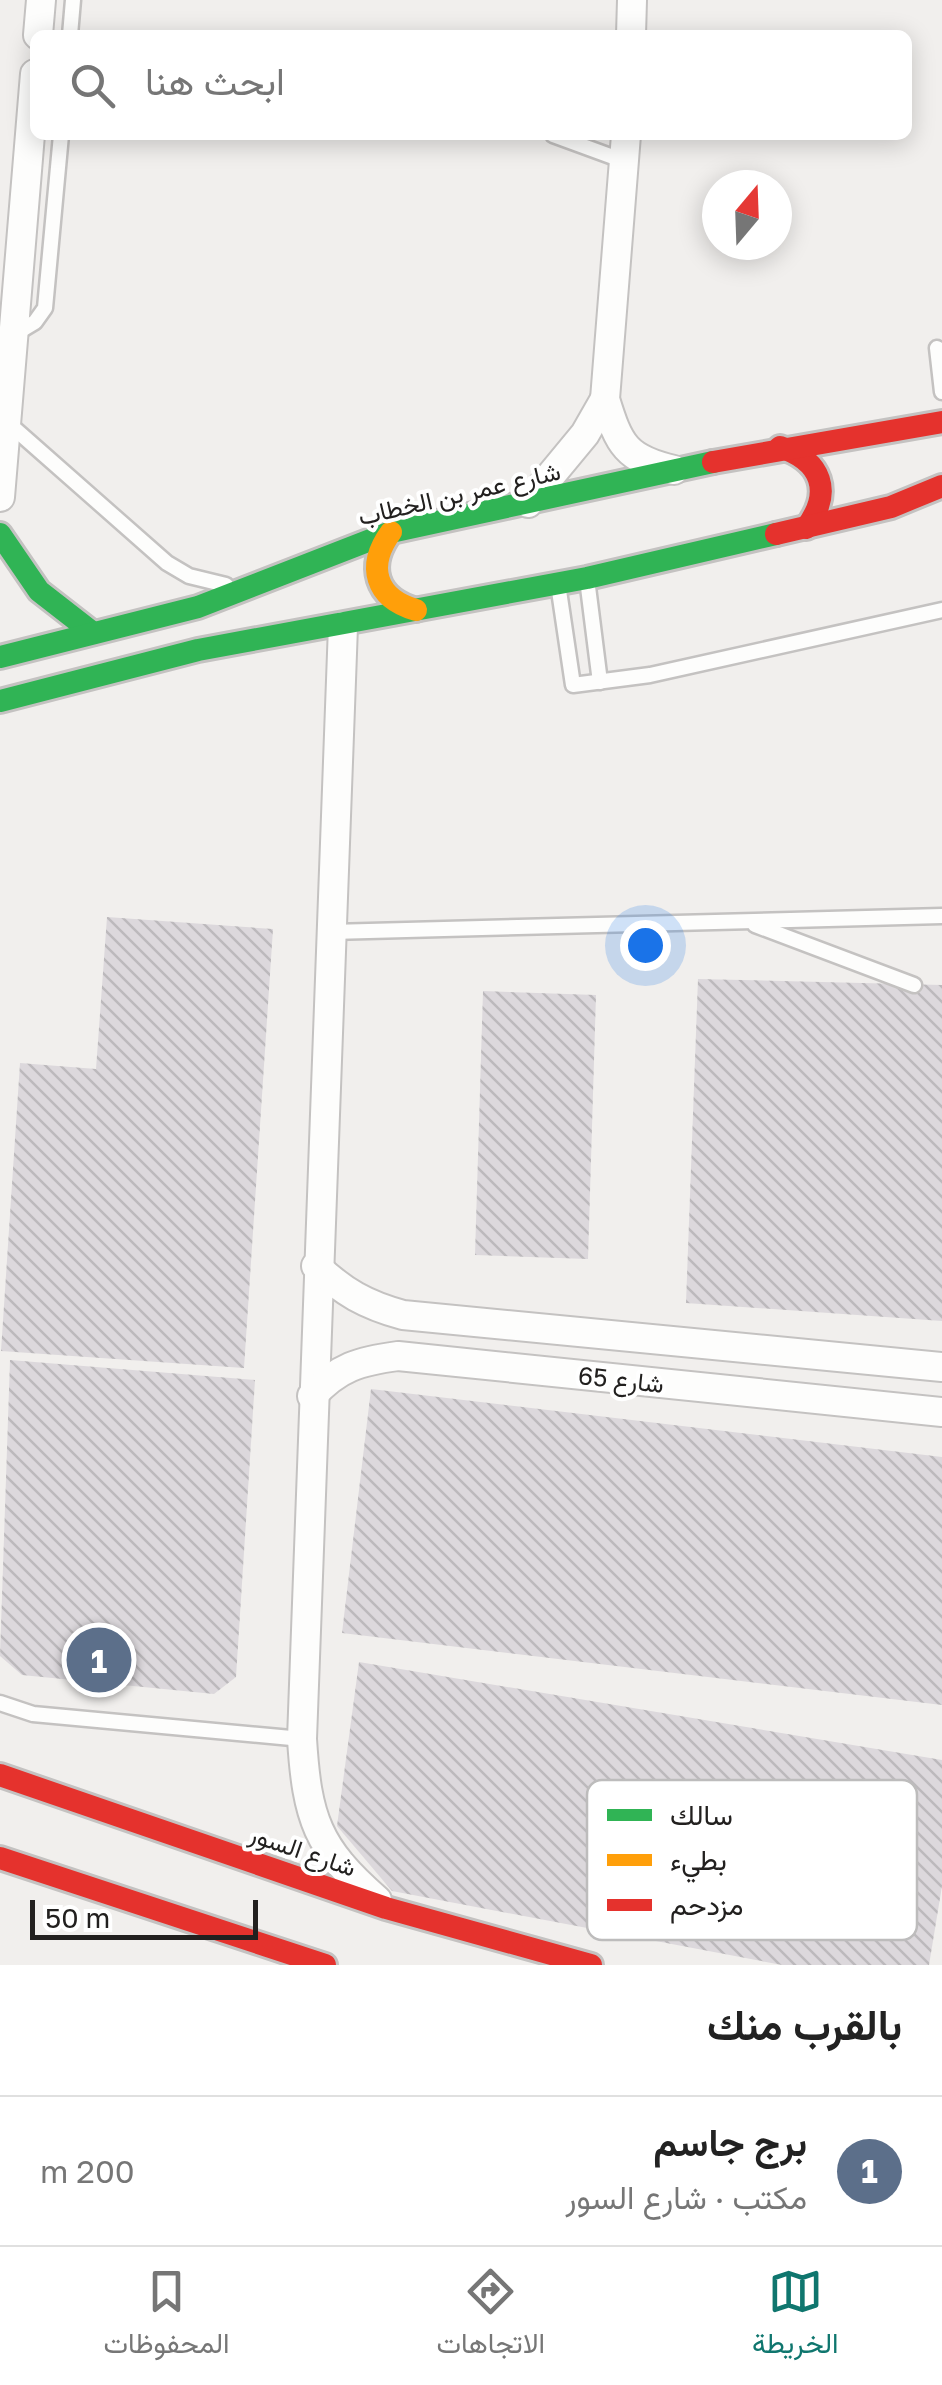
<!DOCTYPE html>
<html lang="ar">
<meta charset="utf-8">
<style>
body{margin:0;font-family:"Golos Text",Vazirmatn,sans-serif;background:#f6f6f6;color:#222;direction:rtl}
.compass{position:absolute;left:702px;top:170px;width:90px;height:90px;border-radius:50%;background:#fff;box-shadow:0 5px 25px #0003;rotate:19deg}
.scale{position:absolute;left:30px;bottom:25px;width:228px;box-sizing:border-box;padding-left:10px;border:5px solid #22201f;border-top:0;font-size:28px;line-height:35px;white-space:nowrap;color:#22201f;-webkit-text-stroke:8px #fff;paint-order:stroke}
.you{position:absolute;left:645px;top:945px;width:35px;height:35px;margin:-25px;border:8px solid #fff;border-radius:50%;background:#1a73e8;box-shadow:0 0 0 15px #1a73e833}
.badge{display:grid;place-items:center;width:65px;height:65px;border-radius:50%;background:#0f766e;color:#fff;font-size:32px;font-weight:700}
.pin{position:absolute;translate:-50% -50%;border:5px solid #fff;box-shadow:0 2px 10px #0006}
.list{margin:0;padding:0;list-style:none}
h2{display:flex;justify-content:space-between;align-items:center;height:130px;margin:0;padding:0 40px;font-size:42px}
h2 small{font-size:32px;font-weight:400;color:#767676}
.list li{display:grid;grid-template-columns:65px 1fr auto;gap:30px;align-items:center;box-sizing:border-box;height:150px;padding:0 40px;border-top:2px solid #e0e0e0}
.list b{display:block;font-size:38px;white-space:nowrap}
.list p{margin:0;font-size:32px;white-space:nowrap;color:#767676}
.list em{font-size:32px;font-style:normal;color:#767676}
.icon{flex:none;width:55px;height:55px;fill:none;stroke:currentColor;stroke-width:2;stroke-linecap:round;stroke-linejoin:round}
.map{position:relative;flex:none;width:942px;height:1965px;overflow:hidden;direction:ltr}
.search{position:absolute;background:#fff;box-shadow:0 5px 25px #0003;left:30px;right:30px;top:30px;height:110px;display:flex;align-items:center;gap:25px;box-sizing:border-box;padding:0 35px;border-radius:15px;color:#767676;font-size:38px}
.sheet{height:280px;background:#fff}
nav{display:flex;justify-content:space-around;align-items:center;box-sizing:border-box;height:140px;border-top:2px solid #e0e0e0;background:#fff;font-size:28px;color:#767676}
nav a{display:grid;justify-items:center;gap:5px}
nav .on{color:#0f766e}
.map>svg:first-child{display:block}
.building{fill:url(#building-back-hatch)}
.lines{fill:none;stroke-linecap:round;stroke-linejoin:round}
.lane-casing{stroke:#c4c2c1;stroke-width:19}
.street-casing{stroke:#c4c2c1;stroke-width:32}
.fast-casing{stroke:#c4c2c1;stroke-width:28}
.slow-casing{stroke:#c4c2c1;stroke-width:28}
.jam-casing{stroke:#c4c2c1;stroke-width:28}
.lane{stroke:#fdfdfc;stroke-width:14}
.street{stroke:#fdfdfc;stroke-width:28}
.fast{stroke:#30b455;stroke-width:22}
.slow{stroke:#ff9f0a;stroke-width:22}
.jam{stroke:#e5322d;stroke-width:22}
.labels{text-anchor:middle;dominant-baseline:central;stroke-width:8;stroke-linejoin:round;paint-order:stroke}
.street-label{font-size:25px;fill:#22201f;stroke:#fff}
.key{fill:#fff;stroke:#bdbcbc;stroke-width:2.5}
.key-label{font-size:28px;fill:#22201f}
</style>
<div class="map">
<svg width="942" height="1965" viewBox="0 0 942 1965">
<defs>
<pattern id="building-back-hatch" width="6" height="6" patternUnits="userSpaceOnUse" patternTransform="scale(2.5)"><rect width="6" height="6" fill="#dcd8dc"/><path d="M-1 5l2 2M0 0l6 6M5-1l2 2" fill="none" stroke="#bcb9bc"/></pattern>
</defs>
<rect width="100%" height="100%" fill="#f1efed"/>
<g class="building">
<polygon points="107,917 273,929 244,1368 1,1351 20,1063 96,1069"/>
<polygon points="698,979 942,985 942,1321 686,1303"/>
<polygon points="483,991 596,995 588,1259 475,1255"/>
<polygon points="10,1360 255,1380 236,1677 214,1694 22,1675 0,1656"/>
<polygon points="371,1389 942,1457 942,1705 342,1633"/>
<polygon points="359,1662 942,1760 942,1886 929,1965 782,1965 392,1891 337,1826"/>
</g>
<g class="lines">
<g class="lane-casing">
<g id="lane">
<polyline points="70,35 73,0"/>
<polyline points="553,135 624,161"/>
<polyline points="15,334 35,322 45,308 61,135"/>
<polyline points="937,348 942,392"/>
<polyline points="7,422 167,563 189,576 226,585"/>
<polyline points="587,579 600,682"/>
<polyline points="558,584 573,685 650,675 942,610"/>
<polyline points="755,925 914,985"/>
<polyline points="331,932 942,916"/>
<polyline points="0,1703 33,1714 302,1739"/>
</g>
</g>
<g class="street-casing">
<g id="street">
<polyline points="38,35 41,0"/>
<polyline points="631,35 632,0"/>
<path d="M626,135L605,399C619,445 626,459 674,470"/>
<polyline points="0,497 35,74"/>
<polyline points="528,503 585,434 605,399"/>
<path d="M343,626L302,1739C307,1818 317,1848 377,1900"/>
<path d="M316,1266C343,1292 366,1305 403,1315L942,1367"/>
<path d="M312,1396C338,1367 360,1361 398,1356L942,1412"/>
</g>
</g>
<g class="fast-casing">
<g id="fast">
<polyline points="0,534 39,591 93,633"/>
<polyline points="0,657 198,607 391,532 713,462"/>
<polyline points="0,701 198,650 587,578 776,534"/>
</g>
</g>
<g class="slow-casing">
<path id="slow" d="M391,532C366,566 375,598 416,610"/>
</g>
<g class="jam-casing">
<g id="jam">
<path d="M780,447C822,461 833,492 806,528"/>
<polyline points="713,462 942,422"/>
<polyline points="776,534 891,507 942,486"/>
<polyline points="0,1775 386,1908 591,1965"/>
<polyline points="0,1858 325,1965"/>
</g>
</g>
<use href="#lane" class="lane"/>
<use href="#street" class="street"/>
<use href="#fast" class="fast"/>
<use href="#slow" class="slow"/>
<use href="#jam" class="jam"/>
</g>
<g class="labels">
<g class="street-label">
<text transform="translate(459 493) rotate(-13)">شارع عمر بن الخطاب</text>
<text transform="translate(621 1379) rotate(6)">شارع 65</text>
<text transform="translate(303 1850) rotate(19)">شارع السور</text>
</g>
</g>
<rect x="587" y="1780" width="330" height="160" rx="15" class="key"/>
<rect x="607" y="1809" width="45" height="12" fill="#30b455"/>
<rect x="607" y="1854" width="45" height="12" fill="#ff9f0a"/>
<rect x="607" y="1899" width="45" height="12" fill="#e5322d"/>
<g class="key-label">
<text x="670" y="1825">سالك</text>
<text x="670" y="1870">بطيء</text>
<text x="670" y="1915">مزدحم</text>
</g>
</svg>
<svg class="compass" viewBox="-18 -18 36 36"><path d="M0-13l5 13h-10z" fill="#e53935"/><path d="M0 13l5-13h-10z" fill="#767676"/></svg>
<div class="scale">50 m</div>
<div class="you"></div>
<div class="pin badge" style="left:99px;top:1660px;background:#5c6f8a">1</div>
<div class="search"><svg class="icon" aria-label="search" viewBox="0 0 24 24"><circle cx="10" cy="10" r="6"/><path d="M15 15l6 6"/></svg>ابحث هنا</div>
</div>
<section class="sheet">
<h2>بالقرب منك<small></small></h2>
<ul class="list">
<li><span class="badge" style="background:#5c6f8a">1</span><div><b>برج جاسم</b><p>مكتب · شارع السور</p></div><em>200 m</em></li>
</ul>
</section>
<nav>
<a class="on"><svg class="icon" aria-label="map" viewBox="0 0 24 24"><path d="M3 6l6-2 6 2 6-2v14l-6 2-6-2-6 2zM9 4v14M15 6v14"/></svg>الخريطة</a>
<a><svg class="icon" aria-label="directions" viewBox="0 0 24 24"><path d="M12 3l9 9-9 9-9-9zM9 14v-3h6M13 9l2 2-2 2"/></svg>الاتجاهات</a>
<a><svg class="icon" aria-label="saved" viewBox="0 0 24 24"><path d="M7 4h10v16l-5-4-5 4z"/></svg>المحفوظات</a>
</nav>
